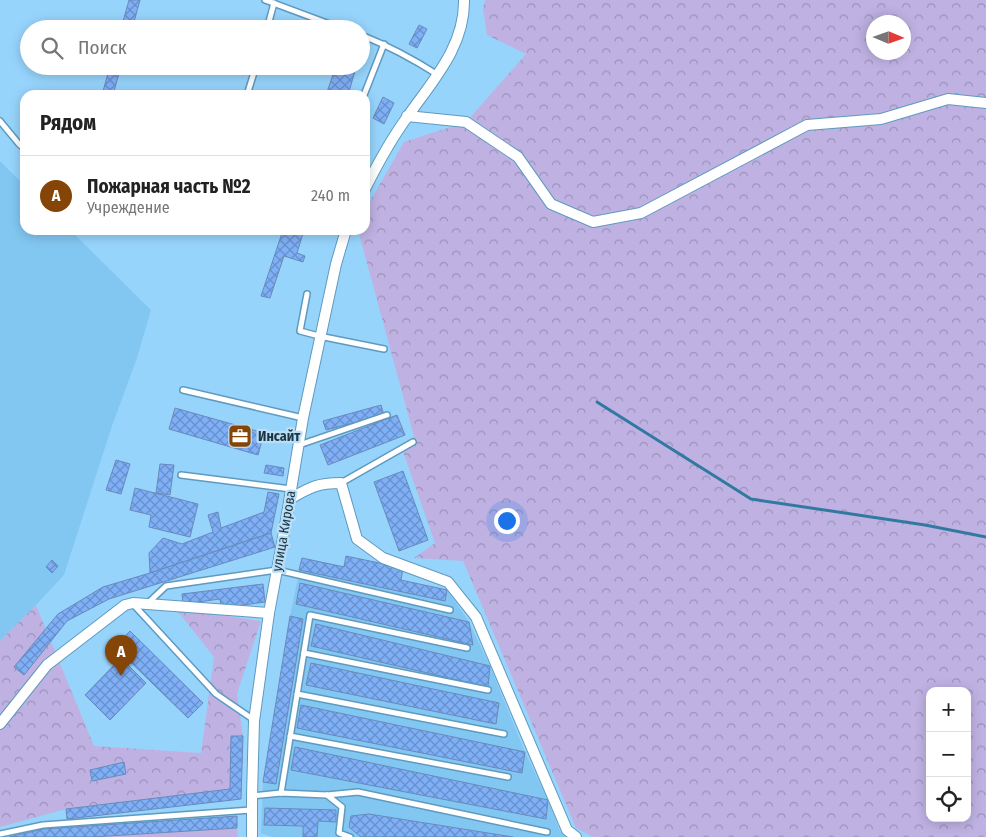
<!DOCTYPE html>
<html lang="ru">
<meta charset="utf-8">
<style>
body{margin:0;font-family:"Fira Sans Condensed",sans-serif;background:#f2f2f2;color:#222}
.controls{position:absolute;right:15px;bottom:15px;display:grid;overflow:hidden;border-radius:10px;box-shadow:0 2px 12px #0003}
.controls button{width:45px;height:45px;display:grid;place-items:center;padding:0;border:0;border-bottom:1px solid #e0e0e0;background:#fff;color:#222;font:25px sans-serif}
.compass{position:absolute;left:866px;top:15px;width:45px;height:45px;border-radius:50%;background:#fff;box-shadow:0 2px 12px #0003;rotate:92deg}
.you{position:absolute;left:506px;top:520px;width:18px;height:18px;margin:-12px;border:4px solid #fff;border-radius:50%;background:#1a73e8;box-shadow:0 0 0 8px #1a73e833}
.badge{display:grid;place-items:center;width:32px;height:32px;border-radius:50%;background:#844506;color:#fff;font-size:16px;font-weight:700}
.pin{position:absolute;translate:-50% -41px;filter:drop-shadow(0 1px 2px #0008)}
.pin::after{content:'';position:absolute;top:26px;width:18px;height:15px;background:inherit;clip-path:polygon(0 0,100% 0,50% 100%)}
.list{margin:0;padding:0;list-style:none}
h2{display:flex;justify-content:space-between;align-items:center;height:65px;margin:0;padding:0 20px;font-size:21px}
h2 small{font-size:16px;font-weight:400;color:#767676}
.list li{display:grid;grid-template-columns:32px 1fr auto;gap:15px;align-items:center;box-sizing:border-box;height:80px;padding:0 20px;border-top:1px solid #e0e0e0}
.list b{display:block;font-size:19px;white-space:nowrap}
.list p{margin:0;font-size:16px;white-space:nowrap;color:#767676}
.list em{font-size:16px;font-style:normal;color:#767676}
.icon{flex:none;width:28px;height:28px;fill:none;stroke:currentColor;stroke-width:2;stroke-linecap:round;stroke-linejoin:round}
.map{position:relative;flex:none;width:986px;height:837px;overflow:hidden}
.search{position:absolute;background:#fff;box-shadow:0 2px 12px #0003;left:20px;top:20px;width:350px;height:55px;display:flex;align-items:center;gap:12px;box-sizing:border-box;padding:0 18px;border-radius:28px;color:#767676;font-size:19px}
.panel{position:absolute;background:#fff;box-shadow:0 2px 12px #0003;left:20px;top:90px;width:350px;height:145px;border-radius:15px}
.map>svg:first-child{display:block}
.built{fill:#82c7f2}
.green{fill:#bfb2e3}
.forest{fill:url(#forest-crowns);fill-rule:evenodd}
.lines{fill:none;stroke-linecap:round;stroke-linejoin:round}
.stream{stroke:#3279a2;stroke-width:3}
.building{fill:url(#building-cross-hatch);stroke:#688abb}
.service-casing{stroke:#5e9ac0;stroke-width:8}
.minor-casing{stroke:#5e9ac0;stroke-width:12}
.service{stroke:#fff;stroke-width:5}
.minor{stroke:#fff;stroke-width:10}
.labels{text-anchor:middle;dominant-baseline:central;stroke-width:4.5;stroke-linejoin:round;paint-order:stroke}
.poi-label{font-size:14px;font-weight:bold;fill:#1b3444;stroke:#badef6;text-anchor:start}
.street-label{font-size:14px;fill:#1b3444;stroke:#badef6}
</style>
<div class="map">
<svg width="986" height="837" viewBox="0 0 986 837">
<defs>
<pattern id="forest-crowns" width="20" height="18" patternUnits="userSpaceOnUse" patternTransform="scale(1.25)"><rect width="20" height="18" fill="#bfb2e3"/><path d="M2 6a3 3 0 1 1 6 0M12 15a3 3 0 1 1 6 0" fill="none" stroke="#9a92ba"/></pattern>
<pattern id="building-cross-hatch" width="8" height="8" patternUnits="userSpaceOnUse" patternTransform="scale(1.25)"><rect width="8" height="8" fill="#7fb0f7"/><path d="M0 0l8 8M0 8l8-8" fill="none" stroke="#6790ca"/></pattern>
</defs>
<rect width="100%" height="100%" fill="#97d4fc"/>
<g class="built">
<polygon points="0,161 25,186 25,230 70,230 151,310 137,358 112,426 64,575 36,605 0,641"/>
<polygon points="346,556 403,568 401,580 447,590 469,622 490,666 525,752 548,800 560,831 567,837 272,837 261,833 263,782 290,616 302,558 343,566"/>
</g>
<polygon class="green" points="237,828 238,837 92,837"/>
<g class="forest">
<path d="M485,0H986V837H593L576,828L463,561L414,558L435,543L402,449L416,444L358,230H365V210L404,142L466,122L526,54L487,35L483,9ZM874,22H904V52H874ZM930,691H967V818H930Z"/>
<polygon points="36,605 94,746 201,753 214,657 175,608 261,621 237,694 243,736 231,736 230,789 66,809 0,827 0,641"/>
</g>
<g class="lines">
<polyline class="stream" points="597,402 751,499 925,525 986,537"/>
</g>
<g class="building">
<polygon points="129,0 140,0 132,29 121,29"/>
<polygon points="419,25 427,29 417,48 409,44"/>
<polygon points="110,66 121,66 113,95 102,95"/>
<polygon points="336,66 348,66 347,69 355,71 348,95 326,95"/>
<polygon points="383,97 394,103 384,124 373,118"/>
<polygon points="283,230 304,230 297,253 305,256 303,262 284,256 270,298 261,296"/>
<polygon points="381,405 384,415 326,430 323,421"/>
<polygon points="175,408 264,433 258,455 169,429"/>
<polygon points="397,415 405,435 328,465 320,445"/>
<polygon points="116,460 130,464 121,494 106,490"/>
<polygon points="160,464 174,465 170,495 156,493"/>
<polygon points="266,465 284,468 283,476 264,473"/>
<polygon points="403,471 428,540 399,551 374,482"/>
<polygon points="135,488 198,504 190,537 149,527 151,515 130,510"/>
<polygon points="268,492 279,494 271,533 150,573 149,553 163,538 182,544 213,532 208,515 218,512 221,528 264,512"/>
<polygon points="271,533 275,547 109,599 67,621 24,675 14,667 58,614 103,587 150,573"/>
<polygon points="346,556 403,568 401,580 447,590 445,601 299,570 302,558 344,567"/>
<polygon points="52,560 58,566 52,573 46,567"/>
<polygon points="300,583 469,622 473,645 296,604"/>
<polygon points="263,584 265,602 221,608 220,599 183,604 182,594"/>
<polygon points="290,616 303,619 276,784 263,782"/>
<polygon points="316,624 490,666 488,687 311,646"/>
<polygon points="130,631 203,703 188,718 115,647"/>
<polygon points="121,658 146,683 110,720 85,695"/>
<polygon points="311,663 499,703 496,724 306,685"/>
<polygon points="301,705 525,752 522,773 297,728"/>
<polygon points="231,736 243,736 241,799 67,819 66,809 230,789"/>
<polygon points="295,747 548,800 546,819 291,770"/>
<polygon points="124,762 126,774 92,781 90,770"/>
<polygon points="265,808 336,810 336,822 318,821 317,837 303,837 303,826 264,825"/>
<polygon points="369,814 513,837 361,837 349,827 351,816"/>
<polygon points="237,816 237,828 92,837 9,837 43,829"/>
</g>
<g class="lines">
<g class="service-casing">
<g id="service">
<polyline points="265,0 343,29"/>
<polyline points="267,29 274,3"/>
<path d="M361,35C389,46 413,59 438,75"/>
<polyline points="247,95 256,66"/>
<polyline points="364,95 384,44"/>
<polyline points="0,121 19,144 25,149"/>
<polyline points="155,230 158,230"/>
<polyline points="307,294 300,331 319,336 384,349"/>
<polyline points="183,390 303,418"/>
<polyline points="299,445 387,415"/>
<polyline points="181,475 291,489"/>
<polyline points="341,483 413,442"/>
<polyline points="148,603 166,586 277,570 450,610"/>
<polyline points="133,604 216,694 254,720"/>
<polyline points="304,653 488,690"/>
<polyline points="297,694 504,734"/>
<polyline points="290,736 508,777"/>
<polyline points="281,793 310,615 467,648"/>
<polyline points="327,795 342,807 339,833 350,837"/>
<polyline points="252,796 281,793 327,795 358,792 547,832"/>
<polyline points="0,834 43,825 251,810"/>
</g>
</g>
<g class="minor-casing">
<g id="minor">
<polyline points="407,116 466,122 518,157 551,204 593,222 641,213 807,125 881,119 948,99 986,103"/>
<path d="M365,189C378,163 391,139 408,116C433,80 465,46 464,0"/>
<path d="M290,499C310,487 318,483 341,483L357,539L383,558L448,582L476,617L567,830L576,837"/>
<polyline points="0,724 47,665 125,605 133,603 147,604 269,613"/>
<polyline points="252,837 252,796 254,721 269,613 284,532 303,418 336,264 346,230"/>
</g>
</g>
<use href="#service" class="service"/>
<use href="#minor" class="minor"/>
</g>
<defs>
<g id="office-square" transform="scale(1.25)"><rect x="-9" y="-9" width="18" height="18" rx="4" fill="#844506" stroke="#badef6"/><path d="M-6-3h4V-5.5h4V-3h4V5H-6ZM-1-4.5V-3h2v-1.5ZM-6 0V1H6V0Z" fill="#fff"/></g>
</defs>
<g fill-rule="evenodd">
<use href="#office-square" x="240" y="436"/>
</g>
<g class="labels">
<g class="poi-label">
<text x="258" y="436">Инсайт</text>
</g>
<g class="street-label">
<text transform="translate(284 531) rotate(-80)">улица Кирова</text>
</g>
</g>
</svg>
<div class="controls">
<button>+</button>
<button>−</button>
<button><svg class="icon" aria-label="locate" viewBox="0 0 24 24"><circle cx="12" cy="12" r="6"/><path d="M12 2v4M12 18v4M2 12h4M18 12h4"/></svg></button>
</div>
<svg class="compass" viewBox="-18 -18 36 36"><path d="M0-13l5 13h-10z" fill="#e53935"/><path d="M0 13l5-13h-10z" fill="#767676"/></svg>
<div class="you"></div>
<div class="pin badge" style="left:121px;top:676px">A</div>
<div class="search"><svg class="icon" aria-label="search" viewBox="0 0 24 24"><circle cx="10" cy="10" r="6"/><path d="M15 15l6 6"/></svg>Поиск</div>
<section class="panel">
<h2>Рядом<small></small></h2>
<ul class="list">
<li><span class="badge">A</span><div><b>Пожарная часть №2</b><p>Учреждение</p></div><em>240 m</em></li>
</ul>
</section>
</div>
